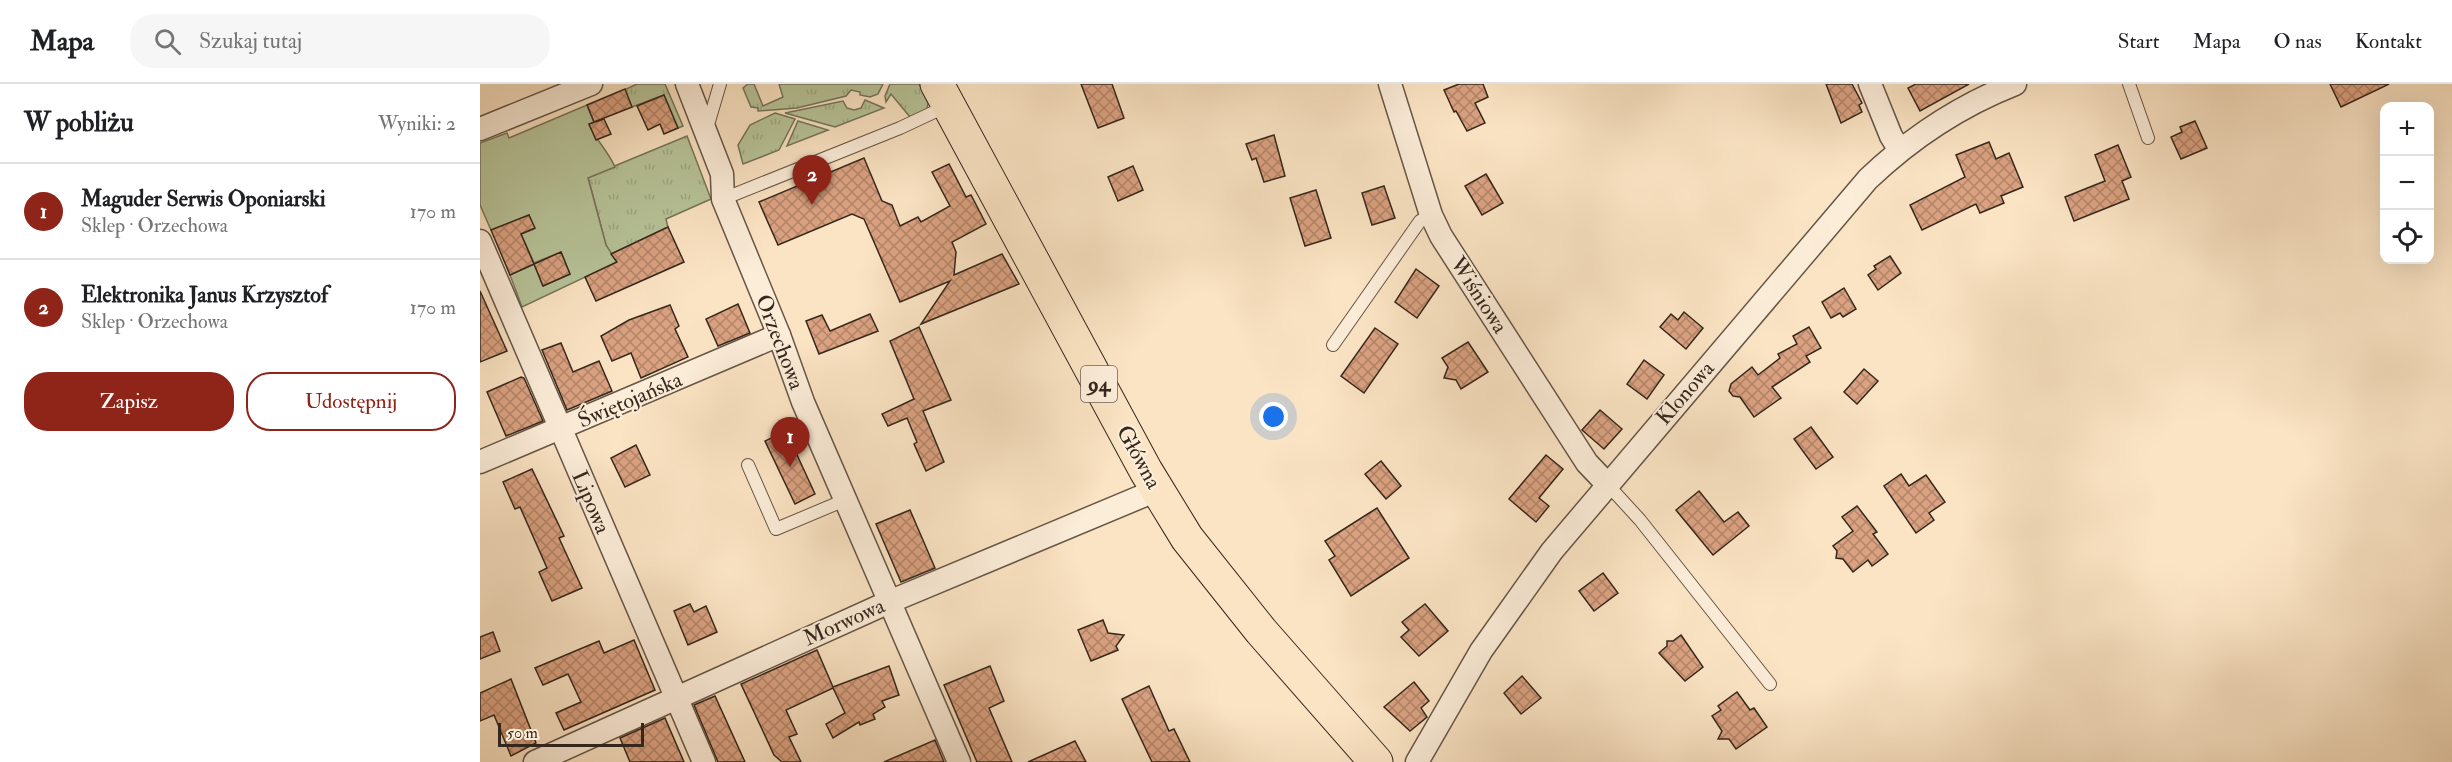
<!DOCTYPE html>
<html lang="pl">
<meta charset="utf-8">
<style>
body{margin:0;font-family:"IM FELL Double Pica",serif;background:#f6f6f6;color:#202124}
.controls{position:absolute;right:18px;top:18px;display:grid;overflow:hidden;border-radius:12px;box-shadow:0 6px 24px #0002}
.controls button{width:54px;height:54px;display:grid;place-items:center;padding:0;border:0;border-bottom:2px solid #e0e0e0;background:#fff;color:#202124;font:30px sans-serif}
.scale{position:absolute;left:18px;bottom:15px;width:146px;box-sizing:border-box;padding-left:6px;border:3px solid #35271c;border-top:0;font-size:16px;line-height:21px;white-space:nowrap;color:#35271c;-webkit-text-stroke:4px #fcedd9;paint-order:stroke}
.you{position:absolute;left:794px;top:333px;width:21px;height:21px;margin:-15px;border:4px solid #fff;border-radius:50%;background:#1a73e8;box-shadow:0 0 0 9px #1a73e833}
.badge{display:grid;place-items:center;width:39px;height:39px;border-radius:50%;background:#8f2418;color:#fff;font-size:20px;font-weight:700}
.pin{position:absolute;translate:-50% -50px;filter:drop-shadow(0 2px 3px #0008)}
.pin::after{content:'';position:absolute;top:32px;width:21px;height:18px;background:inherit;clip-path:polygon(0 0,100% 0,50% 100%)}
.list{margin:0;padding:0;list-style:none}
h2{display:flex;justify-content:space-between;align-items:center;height:78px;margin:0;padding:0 24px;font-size:26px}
h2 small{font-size:20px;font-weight:400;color:#757577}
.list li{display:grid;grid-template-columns:39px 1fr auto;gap:18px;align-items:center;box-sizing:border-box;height:96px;padding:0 24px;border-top:2px solid #e0e0e0}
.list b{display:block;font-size:22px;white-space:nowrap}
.list p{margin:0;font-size:20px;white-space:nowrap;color:#757577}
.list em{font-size:20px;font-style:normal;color:#757577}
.actions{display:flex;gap:12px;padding:18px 24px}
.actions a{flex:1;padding:14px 0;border:2px solid #8f2418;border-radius:24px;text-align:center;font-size:21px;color:#8f2418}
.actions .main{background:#8f2418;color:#fff}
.icon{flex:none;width:33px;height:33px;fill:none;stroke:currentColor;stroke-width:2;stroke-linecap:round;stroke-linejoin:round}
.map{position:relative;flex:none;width:1972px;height:678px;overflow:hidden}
header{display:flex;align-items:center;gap:36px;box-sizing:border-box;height:84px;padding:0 30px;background:#fff;border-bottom:2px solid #e0e0e0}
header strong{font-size:28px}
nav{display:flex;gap:33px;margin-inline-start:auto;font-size:21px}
.search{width:420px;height:54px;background:#f6f6f6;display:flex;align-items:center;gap:15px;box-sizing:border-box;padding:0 21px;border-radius:24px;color:#757577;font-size:22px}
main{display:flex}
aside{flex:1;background:#fff}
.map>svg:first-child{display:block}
.grass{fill:url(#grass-tufts);stroke:#76765b;stroke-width:1.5}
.garden{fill:#b8c59a;stroke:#76765b;stroke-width:1.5}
.building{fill:url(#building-cross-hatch);stroke:#35271c;stroke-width:1.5}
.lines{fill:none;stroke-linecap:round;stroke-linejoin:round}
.service-casing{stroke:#665646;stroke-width:14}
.minor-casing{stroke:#665646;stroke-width:25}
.primary-casing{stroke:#35271c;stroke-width:35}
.service{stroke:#fcedd9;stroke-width:12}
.minor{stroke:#fcedd9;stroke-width:22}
.primary{stroke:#fbe4c4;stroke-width:33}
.labels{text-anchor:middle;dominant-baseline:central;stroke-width:4.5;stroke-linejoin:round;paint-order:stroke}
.shield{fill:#fcedd9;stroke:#716255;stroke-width:1.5}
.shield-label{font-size:21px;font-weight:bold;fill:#35271c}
.street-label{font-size:22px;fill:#35271c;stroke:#fcedd9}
</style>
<header>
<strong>Mapa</strong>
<div class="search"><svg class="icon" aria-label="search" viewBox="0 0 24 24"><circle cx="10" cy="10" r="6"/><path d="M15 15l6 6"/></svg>Szukaj tutaj</div>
<nav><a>Start</a><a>Mapa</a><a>O nas</a><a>Kontakt</a></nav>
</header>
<main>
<aside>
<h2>W pobliżu<small>Wyniki: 2</small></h2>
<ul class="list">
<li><span class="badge">1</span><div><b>Maguder Serwis Oponiarski</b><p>Sklep · Orzechowa</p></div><em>170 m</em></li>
<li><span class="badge">2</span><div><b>Elektronika Janus Krzysztof</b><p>Sklep · Orzechowa</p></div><em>170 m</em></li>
</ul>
<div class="actions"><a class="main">Zapisz</a><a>Udostępnij</a></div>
</aside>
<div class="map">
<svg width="1972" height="678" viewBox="0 0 1972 678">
<defs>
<pattern id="grass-tufts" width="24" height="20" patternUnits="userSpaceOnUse" patternTransform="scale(1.5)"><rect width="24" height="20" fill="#b8c59a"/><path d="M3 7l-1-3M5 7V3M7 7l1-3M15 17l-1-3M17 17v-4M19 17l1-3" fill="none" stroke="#9fa984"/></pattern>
<pattern id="building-cross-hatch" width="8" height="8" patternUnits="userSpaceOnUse" patternTransform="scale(1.5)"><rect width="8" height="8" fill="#dba281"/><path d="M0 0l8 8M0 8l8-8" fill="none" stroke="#b28469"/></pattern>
</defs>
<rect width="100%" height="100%" fill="#fbe4c4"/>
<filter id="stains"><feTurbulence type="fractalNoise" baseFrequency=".00333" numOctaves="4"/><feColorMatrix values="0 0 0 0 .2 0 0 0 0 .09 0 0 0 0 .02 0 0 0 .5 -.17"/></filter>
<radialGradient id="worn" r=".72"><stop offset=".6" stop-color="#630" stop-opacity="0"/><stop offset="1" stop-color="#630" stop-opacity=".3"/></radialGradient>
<g class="grass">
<polygon points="157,0 185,0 203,42 198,44 184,11 152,23 144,6"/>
<polygon points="268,0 274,0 283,22 303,13 299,0 403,0 398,10 390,13 380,11 380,8 371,6 366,12 317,24 278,27 278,24 271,23 263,4"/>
<polygon points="410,0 439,0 448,19 447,25 430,33 411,10 406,18 405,12"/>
<polygon points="385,16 404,24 355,43 305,29 363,17 367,24 374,26 381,24"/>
<polygon points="295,29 315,35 299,66 263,80 258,61 270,41"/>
<polygon points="318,37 348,46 307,62"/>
<polygon points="207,52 231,115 186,135 188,143 131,170 126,161 108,93"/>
</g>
<path class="garden" d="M107,21L114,38L109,41C116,56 128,67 135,83L108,94L126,161L137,178L42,223L30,191L54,180L63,202L90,190L81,168L54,179L41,150L54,145L49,131L11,146L0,121V59L27,49L29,54Z"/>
<g class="building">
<polygon points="601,0 632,0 644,34 618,44"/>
<polygon points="979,0 1003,0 1008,13 995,19 1005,39 987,47 976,27 974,28 964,6"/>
<polygon points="1346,0 1372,0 1382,19 1379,21 1382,28 1361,39"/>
<polygon points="1436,0 1489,0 1440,27 1428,4"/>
<polygon points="1850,0 1909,0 1861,23"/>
<polygon points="145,5 152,23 114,38 107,21"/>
<polygon points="184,11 198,44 184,50 180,40 168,46 157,22"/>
<polygon points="124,35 131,50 116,56 109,40"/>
<polygon points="1715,37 1727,64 1701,75 1691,53 1702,48 1700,43"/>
<polygon points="794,51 805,92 784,98 776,74 772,76 766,60"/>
<polygon points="1509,58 1516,75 1529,69 1543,103 1521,112 1524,119 1500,129 1496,120 1442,146 1430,121 1485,93 1476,71"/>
<polygon points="1638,61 1651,93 1642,97 1649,115 1594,137 1585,113 1625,97 1615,71"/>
<polygon points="384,74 402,117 412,121 420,142 438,133 441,138 470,122 452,88 469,80 486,113 491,111 506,140 472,158 476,168 474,191 522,170 539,200 441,240 470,197 420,218 384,135 372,130 298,161 279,118"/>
<polygon points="653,82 663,106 638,117 628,93"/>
<polygon points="1006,90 1023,119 1002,131 985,102"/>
<polygon points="904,102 915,134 892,141 882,109"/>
<polygon points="836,106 851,154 825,162 810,114"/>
<polygon points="49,131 55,144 41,150 54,180 30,191 11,146"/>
<polygon points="188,143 204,178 116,217 105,193 137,178 131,170"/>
<polygon points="81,168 90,190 63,202 54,180"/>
<polygon points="1410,172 1421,189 1398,206 1388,191 1396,185 1394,182"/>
<polygon points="936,185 959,202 937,234 915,218"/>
<polygon points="1364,204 1376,225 1363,233 1360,229 1351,234 1342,218"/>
<polygon points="0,207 27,267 0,278"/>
<polygon points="258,220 270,249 238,262 226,235"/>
<polygon points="190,221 199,242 195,245 208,273 161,294 151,269 132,277 121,252 149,236"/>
<polygon points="1204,228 1223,244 1206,265 1180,243 1191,230 1198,236"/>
<polygon points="390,230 398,247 339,270 326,237 342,231 350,247"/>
<polygon points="439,243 471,316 443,327 464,378 446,387 434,360 437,358 427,334 408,342 402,330 434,315 410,257"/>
<polygon points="1329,243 1341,264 1326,272 1330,278 1292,303 1301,314 1274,333 1260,313 1253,312 1249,307 1251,300 1272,283 1278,291 1300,274 1298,270 1317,260 1313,252"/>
<polygon points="895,244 918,260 884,309 861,292"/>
<polygon points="988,258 1008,288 981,305 976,296 964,294 968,283 962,274"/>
<polygon points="81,259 93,288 119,277 132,307 87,326 62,266"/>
<polygon points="1164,276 1184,291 1167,315 1147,300"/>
<polygon points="1384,285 1398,297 1377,320 1364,308"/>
<polygon points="41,293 44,294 63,337 26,352 7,308"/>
<polygon points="1120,326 1142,345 1124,365 1102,346"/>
<polygon points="1331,343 1353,373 1336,385 1314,355"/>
<polygon points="306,347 335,410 315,420 285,357"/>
<polygon points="156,361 170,391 145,403 131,374"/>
<polygon points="1066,371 1083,385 1059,414 1069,422 1056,438 1029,415"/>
<polygon points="901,377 921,402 906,415 885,390"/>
<polygon points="52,385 84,452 79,454 102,504 72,517 59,488 67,484 40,423 35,425 23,398"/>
<polygon points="1421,390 1429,402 1446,391 1465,418 1449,429 1454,436 1436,449 1404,402"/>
<polygon points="1219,407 1244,438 1258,428 1269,442 1233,471 1196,426"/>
<polygon points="1377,422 1397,448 1393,450 1408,470 1392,482 1388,476 1373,488 1363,475 1356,474 1357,467 1353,462 1373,447 1362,433"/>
<polygon points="897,424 929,474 871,512 849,476 855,472 845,457"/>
<polygon points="430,426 455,484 421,498 396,440"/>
<polygon points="1123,489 1138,509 1114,527 1099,507"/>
<polygon points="210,520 214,528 226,522 237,548 208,561 194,527"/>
<polygon points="945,520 968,547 939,572 921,553 929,546 922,538"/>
<polygon points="623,536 628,549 644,551 636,562 638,566 611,577 598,546"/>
<polygon points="13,548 20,567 0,575 0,553"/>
<polygon points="1201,551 1223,583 1205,597 1179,569 1187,562 1187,557 1193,557"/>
<polygon points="154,556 175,606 84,646 76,629 101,618 88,590 63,601 55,584 119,557 124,569"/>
<polygon points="337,566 353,603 409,582 419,611 402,617 405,623 393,630 395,635 380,641 379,638 353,654 346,640 365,629 353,604 306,626 317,650 309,653 321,678 302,678 294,671 261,600"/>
<polygon points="510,582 524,617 509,624 532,678 497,678 464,601"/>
<polygon points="1042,592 1061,614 1041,630 1024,609"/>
<polygon points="31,595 56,659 31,672 14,631 0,637 0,609"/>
<polygon points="934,598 949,617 941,624 947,633 930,647 904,623"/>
<polygon points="669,602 689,647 694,645 710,678 672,678 642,615"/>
<polygon points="1257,608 1270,626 1274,624 1287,643 1256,665 1249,655 1238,655 1242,647 1232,632 1241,626 1238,622"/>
<polygon points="235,612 265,678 238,678 214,621"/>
<polygon points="185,634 204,678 150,678 140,654"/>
<polygon points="455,656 464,678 404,678"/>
<polygon points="595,657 606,678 548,678"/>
</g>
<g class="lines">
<g class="service-casing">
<g id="service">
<polyline points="1649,0 1668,54"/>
<polyline points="227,44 240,0"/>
<polyline points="243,115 420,44 467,22"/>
<polyline points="853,261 940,137 951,131"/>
<polyline points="268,381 296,445 365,416"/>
<polyline points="1128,401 1160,436 1290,600"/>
</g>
</g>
<g class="minor-casing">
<g id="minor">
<polyline points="207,0 242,90 243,115 299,251 323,318 479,678"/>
<polyline points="910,0 951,131 961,152 1107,379 1128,401"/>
<polyline points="1390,0 1411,52 1419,65"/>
<polyline points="0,45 111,0"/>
<polyline points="0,157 224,678"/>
<polyline points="0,378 299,251"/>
<polyline points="55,678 409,518 677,406"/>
<path d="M937,678L1001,567L1072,467L1388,95C1431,54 1479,22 1535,0"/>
</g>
</g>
<g class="primary-casing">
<polyline id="primary" points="457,0 666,387 707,454 781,547 896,678"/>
</g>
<use href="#service" class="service"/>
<use href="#minor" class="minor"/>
<use href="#primary" class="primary"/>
</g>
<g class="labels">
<rect class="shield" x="601" y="282" width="36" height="36" rx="4.5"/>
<g class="shield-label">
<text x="619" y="300">94</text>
</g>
<g class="street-label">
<text transform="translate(999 211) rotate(57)">Wiśniowa</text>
<text transform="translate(300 258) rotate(69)">Orzechowa</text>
<text transform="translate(1205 309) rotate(-49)">Klonowa</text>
<text transform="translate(150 316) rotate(-23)">Świętojańska</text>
<text transform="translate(659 373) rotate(61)">Główna</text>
<text transform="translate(111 418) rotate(67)">Lipowa</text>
<text transform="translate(364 538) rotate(-24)">Morwowa</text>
</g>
</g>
<rect width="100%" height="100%" filter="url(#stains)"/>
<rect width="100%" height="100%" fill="url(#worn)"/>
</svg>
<div class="controls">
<button>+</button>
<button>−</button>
<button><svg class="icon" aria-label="locate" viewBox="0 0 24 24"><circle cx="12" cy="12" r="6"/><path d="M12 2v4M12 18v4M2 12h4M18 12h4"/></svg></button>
</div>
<div class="scale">50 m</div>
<div class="you"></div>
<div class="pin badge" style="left:310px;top:383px">1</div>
<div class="pin badge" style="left:332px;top:121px">2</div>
</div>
</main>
